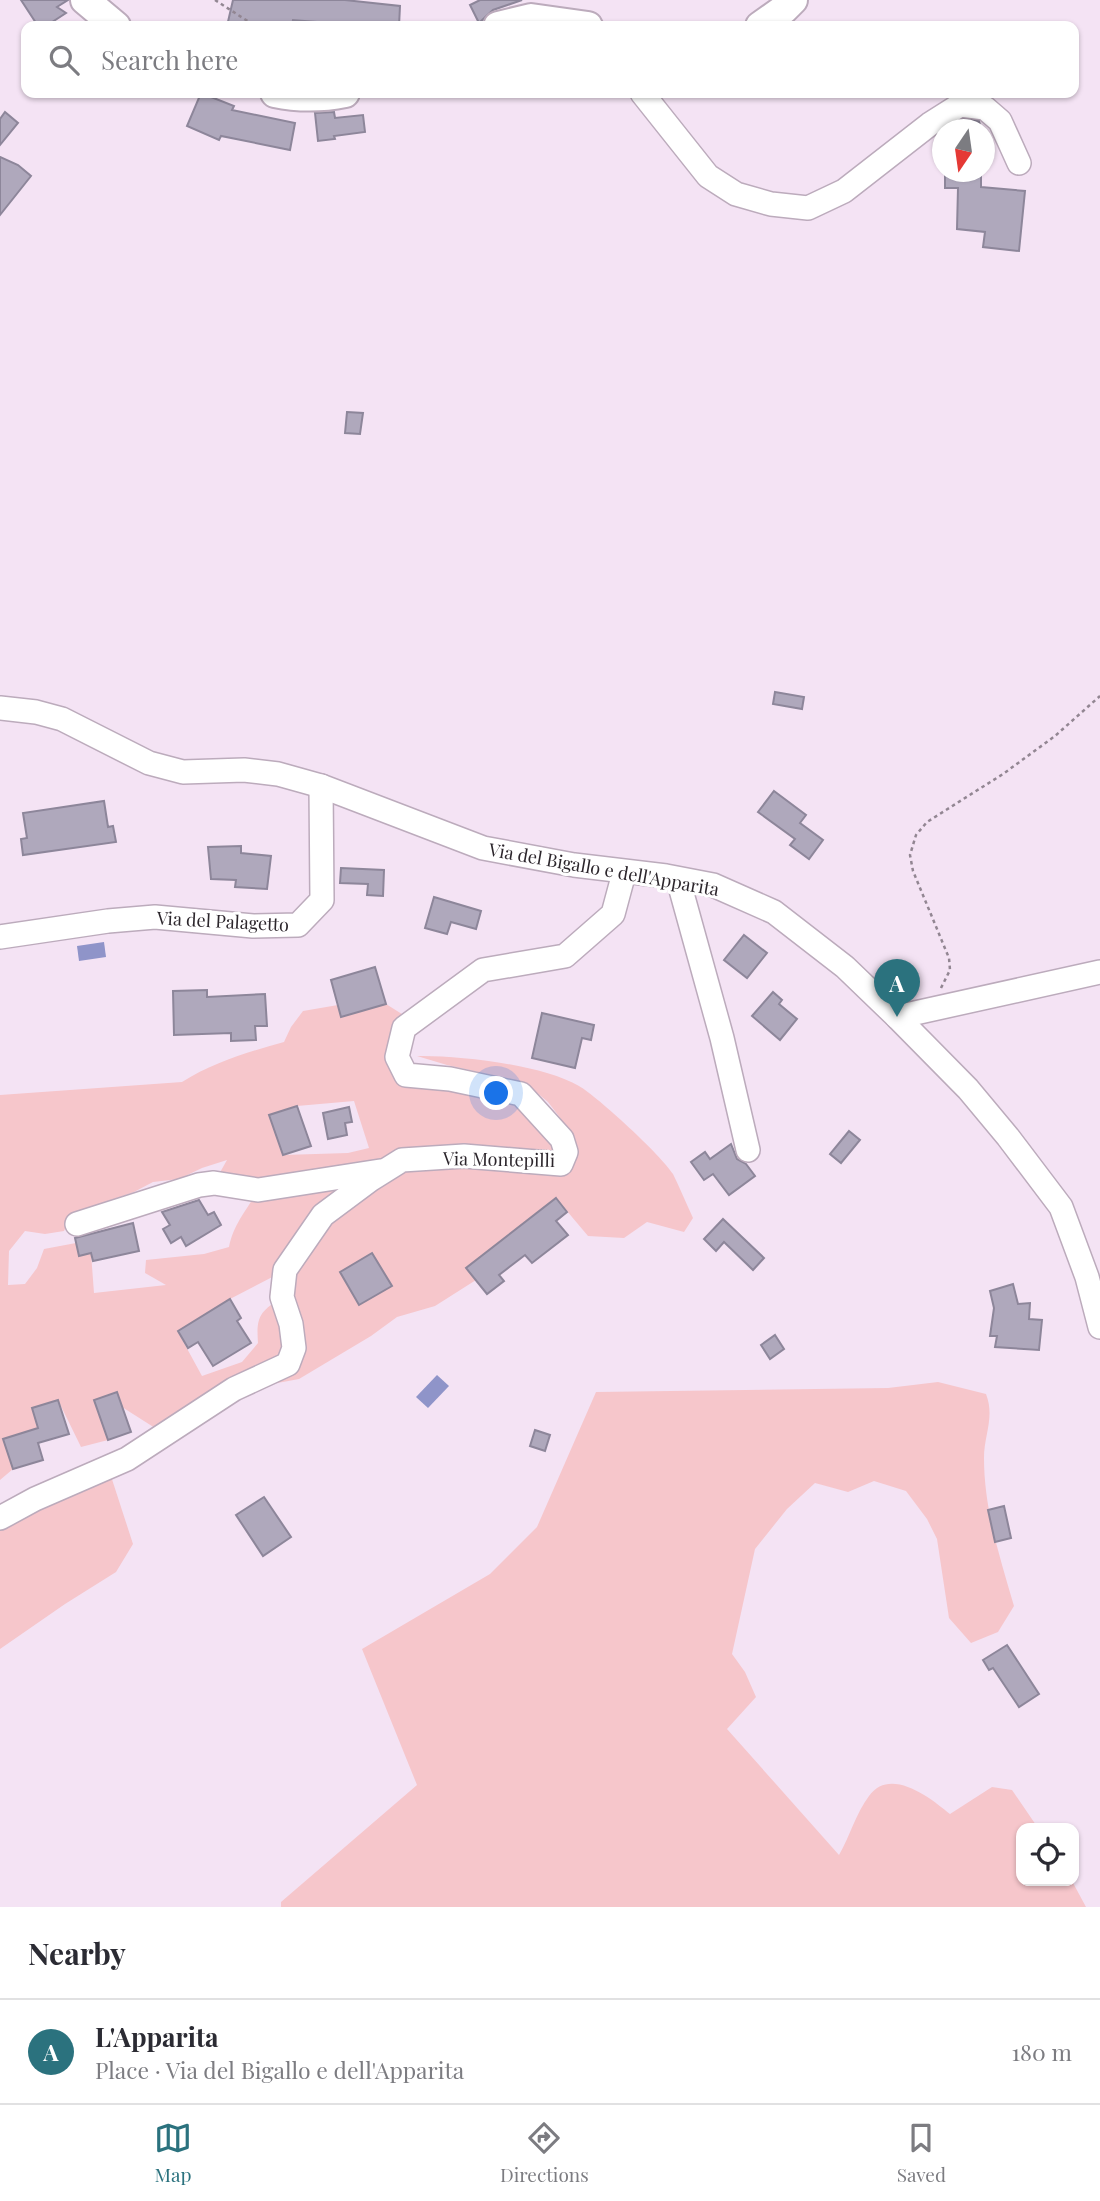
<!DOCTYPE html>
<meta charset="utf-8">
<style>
body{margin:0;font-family:"Playfair Display",serif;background:#f2f2f3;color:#2b2b33}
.controls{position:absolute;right:21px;bottom:21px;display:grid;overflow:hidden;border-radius:14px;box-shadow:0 2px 5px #0004}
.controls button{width:63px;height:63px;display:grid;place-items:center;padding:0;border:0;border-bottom:2px solid #e1e1e2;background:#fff;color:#2b2b33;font:35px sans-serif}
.compass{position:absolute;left:932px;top:119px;width:63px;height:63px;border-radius:50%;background:#fff;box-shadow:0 2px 5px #0004;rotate:193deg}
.you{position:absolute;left:497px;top:1094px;width:24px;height:24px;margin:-18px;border:5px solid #fff;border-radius:50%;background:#1a73e8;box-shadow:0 0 0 10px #1a73e833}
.badge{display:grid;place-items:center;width:46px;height:46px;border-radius:50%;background:#2b727e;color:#fff;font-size:23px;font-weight:700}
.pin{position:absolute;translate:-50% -58px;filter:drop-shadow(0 2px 4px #0008)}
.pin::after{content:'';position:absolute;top:37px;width:24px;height:21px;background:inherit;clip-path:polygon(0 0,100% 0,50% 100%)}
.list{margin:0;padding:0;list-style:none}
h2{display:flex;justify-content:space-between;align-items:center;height:91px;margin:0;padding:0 28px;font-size:30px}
h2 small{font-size:23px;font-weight:400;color:#7c7c81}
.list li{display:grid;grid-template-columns:46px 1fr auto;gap:21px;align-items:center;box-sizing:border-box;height:105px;padding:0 28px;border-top:2px solid #e1e1e2}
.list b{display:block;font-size:26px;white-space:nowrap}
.list p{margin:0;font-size:23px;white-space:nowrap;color:#7c7c81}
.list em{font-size:23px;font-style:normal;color:#7c7c81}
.icon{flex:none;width:38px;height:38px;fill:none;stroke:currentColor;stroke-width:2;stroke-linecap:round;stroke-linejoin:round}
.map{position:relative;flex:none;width:1100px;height:1907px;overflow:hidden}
.search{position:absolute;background:#fff;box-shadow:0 2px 5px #0004;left:21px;right:21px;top:21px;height:77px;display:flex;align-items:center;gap:18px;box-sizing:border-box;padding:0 24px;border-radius:14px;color:#7c7c81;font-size:26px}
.sheet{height:196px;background:#fff}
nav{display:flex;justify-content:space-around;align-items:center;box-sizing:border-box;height:98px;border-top:2px solid #e1e1e2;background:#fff;font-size:19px;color:#7c7c81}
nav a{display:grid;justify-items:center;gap:4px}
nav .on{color:#2b727e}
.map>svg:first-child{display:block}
.green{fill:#f6c6cb;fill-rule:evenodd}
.water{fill:#8f94c9}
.building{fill:#afa8bc;stroke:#8d869a;stroke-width:2}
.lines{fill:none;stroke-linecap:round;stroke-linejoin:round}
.minor-casing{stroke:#bcabbc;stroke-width:26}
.major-casing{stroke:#bcabbc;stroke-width:32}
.path{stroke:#928692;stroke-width:2.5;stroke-dasharray:3.5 3.5;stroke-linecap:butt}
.minor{stroke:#fff;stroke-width:23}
.major{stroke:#fff;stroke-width:28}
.labels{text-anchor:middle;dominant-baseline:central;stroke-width:6;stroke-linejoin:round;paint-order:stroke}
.street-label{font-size:18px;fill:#2c262c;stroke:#fff}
</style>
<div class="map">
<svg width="1100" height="1907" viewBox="0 0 1100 1907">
<rect width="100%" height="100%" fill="#f4e3f4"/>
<g class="green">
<path d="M386,1004L413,1021L406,1075L521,1094L562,1137L561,1119L548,1102L524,1082L447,1065L417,1056C459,1055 543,1065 579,1086C598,1097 662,1156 673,1174C680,1188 686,1203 693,1218L684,1232L647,1222L624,1238L588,1236L556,1198L476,1280L435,1306L397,1317L371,1336L299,1379L256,1387L228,1378L155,1428L122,1407L116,1392L94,1400L108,1440L81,1447L58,1400L33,1408L38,1428L3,1439L13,1469L0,1480V1095L182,1082C214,1062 248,1052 284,1042L291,1027L303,1011L338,1005L341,1016ZM354,1101L369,1148L348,1153L283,1155L269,1115L297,1106ZM227,1160L214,1183L258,1190C246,1212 234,1223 229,1247L204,1254L146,1260L145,1273L166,1285L94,1293L91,1253L76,1243L44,1249L37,1268L25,1284L8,1285L9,1251L25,1231L45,1234L64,1231L73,1213L134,1192L153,1182L179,1179L202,1168ZM284,1271L282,1297C260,1312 256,1316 258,1343L242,1362L202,1376L178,1332L230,1299Z"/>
<path d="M938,1382L986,1394C995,1417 984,1435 984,1458C984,1509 1000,1558 1014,1606L998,1632L971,1643L949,1618L937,1539L927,1519L906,1491L874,1481L848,1492L815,1483L787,1509L755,1549L732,1654L745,1672L756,1697L727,1729L839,1855C850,1836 856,1813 869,1796C890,1766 931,1798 950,1814L992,1787L1012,1790L1038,1828H1021V1881H1072L1086,1907H281V1902L417,1785L362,1649L490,1574L537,1527L596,1392L888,1388Z"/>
<polygon points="108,1467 133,1544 116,1572 65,1604 0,1649 0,1518"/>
</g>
<g class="water">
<polygon points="104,942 106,957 79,961 77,946"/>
<polygon points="437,1375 449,1386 428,1408 416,1397"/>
</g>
<g class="building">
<polygon points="21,0 68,0 57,7 66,13 46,26 38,26"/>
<polygon points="233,0 345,0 400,6 399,26 367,26 293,20 292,26 227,26"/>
<polygon points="480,0 522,0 493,10 479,23 470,5"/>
<polygon points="201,93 234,106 232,110 295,123 290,150 221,136 219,140 187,126"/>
<polygon points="5,112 18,123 0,145 0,119"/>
<polygon points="334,112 335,118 363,115 365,132 334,136 335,139 318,141 315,113"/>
<polygon points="963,119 979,121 981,130 956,130 956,124"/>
<polygon points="0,157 18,165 31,176 0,215"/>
<polygon points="945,172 981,172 981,187 1025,191 1019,251 983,247 985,232 957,229 958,188 945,188"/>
<polygon points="347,412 363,413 360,434 345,433"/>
<polygon points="775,692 804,697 802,709 773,704"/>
<polygon points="774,791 806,815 800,823 823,840 809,859 790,845 795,839 758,812"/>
<polygon points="104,801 108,827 113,826 116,842 23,855 21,839 27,838 23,813"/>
<polygon points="241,846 241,853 271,856 267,889 235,887 236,880 211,879 208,847"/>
<polygon points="341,868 384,870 383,896 367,895 368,884 340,883"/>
<polygon points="434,897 481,911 476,929 451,922 447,934 425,928"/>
<polygon points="744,935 767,953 747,978 724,960"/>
<polygon points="375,967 386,1004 341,1017 331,980"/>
<polygon points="207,990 207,997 265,994 267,1026 255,1026 256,1040 231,1041 231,1033 174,1035 173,991"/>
<polygon points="773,992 782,1000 779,1004 797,1019 780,1040 752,1016"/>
<polygon points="542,1013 594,1025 591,1040 582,1038 575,1068 532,1058"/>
<polygon points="297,1106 311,1146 283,1155 269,1115"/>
<polygon points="349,1107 352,1122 345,1123 347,1135 328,1139 323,1113"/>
<polygon points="849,1131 860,1140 841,1163 830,1154"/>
<polygon points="731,1144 737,1159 746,1164 755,1176 729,1195 713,1174 704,1180 691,1162 705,1152 710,1159"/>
<polygon points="556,1198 567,1212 556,1221 568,1235 532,1263 525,1255 499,1275 504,1281 487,1294 466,1268"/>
<polygon points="199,1200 208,1215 214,1212 221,1225 186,1246 181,1237 171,1243 163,1229 170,1225 162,1212"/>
<polygon points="723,1219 764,1258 753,1270 724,1242 716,1251 704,1239"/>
<polygon points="133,1223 139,1251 93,1261 91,1253 79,1256 75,1238"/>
<polygon points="372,1253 392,1286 359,1305 340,1272"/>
<polygon points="1013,1284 1018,1304 1030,1303 1029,1319 1042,1320 1039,1350 995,1347 997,1336 990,1336 994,1308 990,1291"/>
<polygon points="230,1299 241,1318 237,1321 251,1343 213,1366 198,1342 188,1348 178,1331"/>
<polygon points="775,1335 784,1349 770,1359 761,1345"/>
<polygon points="117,1392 131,1432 108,1440 94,1400"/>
<polygon points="58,1400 69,1434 38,1443 43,1460 13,1469 3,1439 38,1428 32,1408"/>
<polygon points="535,1430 550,1435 545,1451 530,1446"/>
<polygon points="264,1497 291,1537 263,1556 236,1515"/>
<polygon points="1004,1506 1011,1538 995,1542 988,1510"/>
<polygon points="1007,1645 1039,1694 1019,1707 993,1668 989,1670 983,1660"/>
</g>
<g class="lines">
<g class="minor-casing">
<g id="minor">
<polyline points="642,93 708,176 736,194 771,204 808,208 844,191 930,124 960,105 985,108 1000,121 1019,163"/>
<polyline points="0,708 36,712 62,719 149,763 183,772 244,770 278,774 321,786 483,848 574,865 666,876 713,885 774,912 845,967 897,1017 968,1089 1008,1137 1061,1207 1087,1277 1100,1327"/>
<polyline points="678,879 722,1038 748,1150"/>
<polyline points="0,937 108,921 155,917 253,926 298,925 322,900 321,786"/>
<polyline points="897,1017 1100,972"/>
<polyline points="77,1224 199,1185 214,1183 258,1190 380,1171"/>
<polyline points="0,1518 35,1499 127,1459 234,1389 288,1364 294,1348 291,1324 282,1297 285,1270 323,1215 370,1180 402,1160 464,1156 561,1164 566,1152 562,1139 521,1094 450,1079 406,1075 397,1057 404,1028 483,970 565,956 613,914 624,873"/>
</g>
</g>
<g class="major-casing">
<g id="major">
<polyline points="85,0 116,26"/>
<polyline points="498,26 531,18 588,26"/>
<polyline points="760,26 784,9 793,0"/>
<path d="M275,93C299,98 320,98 345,93"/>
</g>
</g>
<g class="path">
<polyline points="215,0 249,22 268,26"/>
<polyline points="941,988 950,970 949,958 913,871 910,855 916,835 927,822 1003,774 1055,736 1100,696"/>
</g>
<use href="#minor" class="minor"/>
<use href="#major" class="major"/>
</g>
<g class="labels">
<g class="street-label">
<text transform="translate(604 869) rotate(10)">Via del Bigallo e dell'Apparita</text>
<text transform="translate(223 921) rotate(3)">Via del Palagetto</text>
<text transform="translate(499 1159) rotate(1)">Via Montepilli</text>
</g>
</g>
</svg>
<div class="controls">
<button><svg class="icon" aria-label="locate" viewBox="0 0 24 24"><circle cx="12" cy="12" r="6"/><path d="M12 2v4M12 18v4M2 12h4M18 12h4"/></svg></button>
</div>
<svg class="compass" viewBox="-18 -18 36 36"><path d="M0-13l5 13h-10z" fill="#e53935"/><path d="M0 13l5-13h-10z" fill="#7c7c81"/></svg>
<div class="you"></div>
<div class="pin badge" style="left:897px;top:1017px">A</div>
<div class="search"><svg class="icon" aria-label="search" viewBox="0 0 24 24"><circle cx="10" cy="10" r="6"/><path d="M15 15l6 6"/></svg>Search here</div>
</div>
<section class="sheet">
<h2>Nearby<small></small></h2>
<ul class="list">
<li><span class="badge">A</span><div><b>L'Apparita</b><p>Place · Via del Bigallo e dell'Apparita</p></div><em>180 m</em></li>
</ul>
</section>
<nav>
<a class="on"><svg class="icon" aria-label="map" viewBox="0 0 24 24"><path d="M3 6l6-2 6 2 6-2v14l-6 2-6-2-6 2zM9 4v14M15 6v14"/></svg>Map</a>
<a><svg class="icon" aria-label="directions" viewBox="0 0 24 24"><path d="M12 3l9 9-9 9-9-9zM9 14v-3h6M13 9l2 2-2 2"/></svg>Directions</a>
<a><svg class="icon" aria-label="saved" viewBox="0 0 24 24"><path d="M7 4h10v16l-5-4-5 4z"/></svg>Saved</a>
</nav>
